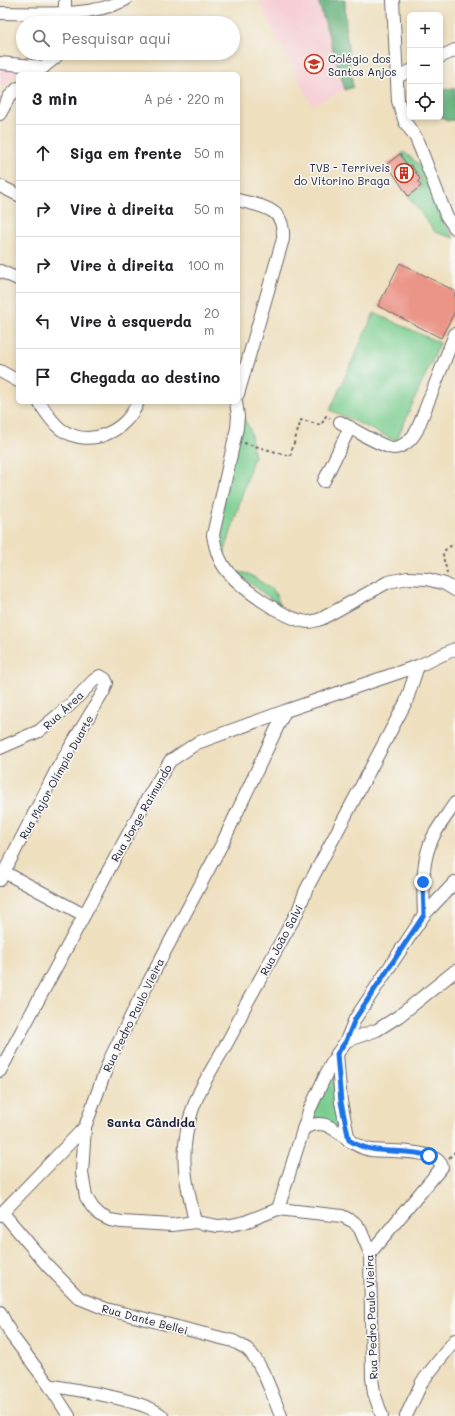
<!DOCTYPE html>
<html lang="pt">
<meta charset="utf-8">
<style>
body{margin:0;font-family:Mali,sans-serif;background:#f6f6f6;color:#202124}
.controls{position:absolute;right:12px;top:12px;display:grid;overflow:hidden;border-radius:6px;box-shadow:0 2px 6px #0003}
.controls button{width:36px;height:36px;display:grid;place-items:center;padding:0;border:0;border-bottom:1px solid #e0e0e0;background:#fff;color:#202124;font:20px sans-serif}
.stop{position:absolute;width:12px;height:12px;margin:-9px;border:3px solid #1a73e8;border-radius:50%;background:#fff}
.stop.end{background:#1a73e8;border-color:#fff;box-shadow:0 1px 4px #0008}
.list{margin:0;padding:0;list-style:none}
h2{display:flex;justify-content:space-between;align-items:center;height:52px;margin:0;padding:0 16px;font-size:17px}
h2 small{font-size:13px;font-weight:400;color:#757577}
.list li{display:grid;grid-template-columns:26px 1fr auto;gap:12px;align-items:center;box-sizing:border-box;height:56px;padding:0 16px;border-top:1px solid #e0e0e0}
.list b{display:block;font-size:15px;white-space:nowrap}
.list em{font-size:13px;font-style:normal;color:#757577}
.icon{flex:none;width:22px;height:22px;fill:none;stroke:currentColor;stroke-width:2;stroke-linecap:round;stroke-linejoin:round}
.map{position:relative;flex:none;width:455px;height:1416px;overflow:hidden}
.search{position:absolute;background:#fff;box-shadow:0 2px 6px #0003;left:16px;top:16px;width:224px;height:44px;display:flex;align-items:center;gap:10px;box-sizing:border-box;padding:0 14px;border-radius:22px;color:#757577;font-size:15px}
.panel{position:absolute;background:#fff;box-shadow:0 2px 6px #0003;left:16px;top:72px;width:224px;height:332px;border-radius:6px}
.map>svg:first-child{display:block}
.built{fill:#f6cfd6}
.green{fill:#7acd8f;stroke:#4e7865}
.forest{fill:#63b07a;stroke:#42695a}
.building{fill:#eb9588}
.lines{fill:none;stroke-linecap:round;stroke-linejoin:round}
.minor-casing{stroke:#696469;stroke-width:14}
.path{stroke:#696469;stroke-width:2;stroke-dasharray:3 3;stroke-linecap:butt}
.minor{stroke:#fff;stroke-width:12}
.route{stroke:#1a73e8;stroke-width:5}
.labels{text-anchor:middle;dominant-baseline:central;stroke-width:3.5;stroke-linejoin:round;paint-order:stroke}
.poi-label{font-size:11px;fill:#22223b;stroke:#f6f6f2;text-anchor:start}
.street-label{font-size:11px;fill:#22223b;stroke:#f6f6f2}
.neighbourhood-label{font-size:12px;font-weight:bold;fill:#22223b;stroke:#f6f6f2}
</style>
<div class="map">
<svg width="455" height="1416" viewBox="0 0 455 1416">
<rect width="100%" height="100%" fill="#f6f6f2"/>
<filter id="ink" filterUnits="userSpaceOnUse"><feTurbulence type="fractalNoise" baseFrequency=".025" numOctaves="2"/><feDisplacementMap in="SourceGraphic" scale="8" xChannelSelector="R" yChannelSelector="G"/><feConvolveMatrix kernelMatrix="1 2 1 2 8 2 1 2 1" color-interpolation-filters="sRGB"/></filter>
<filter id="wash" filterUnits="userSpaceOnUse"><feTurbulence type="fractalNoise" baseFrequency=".012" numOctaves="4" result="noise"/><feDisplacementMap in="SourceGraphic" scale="16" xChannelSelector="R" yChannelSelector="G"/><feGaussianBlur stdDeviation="0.9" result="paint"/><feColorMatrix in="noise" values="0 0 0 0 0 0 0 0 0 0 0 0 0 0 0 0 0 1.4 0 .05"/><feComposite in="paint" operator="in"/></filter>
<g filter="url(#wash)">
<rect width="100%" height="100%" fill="#eedfbe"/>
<g class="built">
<polygon points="258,0 318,0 345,90 312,105"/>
<polygon points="16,55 35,60 0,87 0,58"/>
</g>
<g class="green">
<polygon points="404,152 422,167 442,219 454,238 435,232 408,196 422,186 419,181 421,179 411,164 408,165 401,154"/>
<polygon points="374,313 440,343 396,441 330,410"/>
<polygon points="238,409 250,429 254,456 222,561 216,520"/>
<polygon points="234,571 249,574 274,591 281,606"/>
<polygon points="332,1067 341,1128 309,1118"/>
</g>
<g class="forest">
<polygon points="318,0 345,0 346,30 353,87 345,90"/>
<polygon points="451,88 455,89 455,120 446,121 443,117 440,117 440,91"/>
</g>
<g id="blocks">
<g class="building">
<polygon points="400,154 408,166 411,165 420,179 418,181 421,186 408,196 387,164"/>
<polygon points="400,263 455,291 455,311 441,338 378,306"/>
</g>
</g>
</g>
<g filter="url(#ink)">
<use href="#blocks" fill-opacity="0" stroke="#696469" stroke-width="1"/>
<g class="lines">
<g class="minor-casing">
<g id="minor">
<polyline points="393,0 398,101 405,122 416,138 423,155 446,215 455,228"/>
<path d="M0,13C39,13 89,18 125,0"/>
<polyline points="65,23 65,0"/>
<polyline points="440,57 455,50"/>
<polyline points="0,63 44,67"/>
<polyline points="37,72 55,58 59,53"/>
<polyline points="397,77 410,71"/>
<polyline points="0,114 9,97 18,88"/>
<polyline points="0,186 18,195"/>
<path d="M238,200C263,207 285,207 283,239L238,394"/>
<polyline points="0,271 18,279"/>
<polyline points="0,371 18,381"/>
<path d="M39,402C45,411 53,424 62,430C91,449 126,431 138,402"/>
<path d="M236,402L238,416L237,428L213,535C215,547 220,563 228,572C242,589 287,621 309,622C313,622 317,620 321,619L388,582L408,578L427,579L445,584L455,590"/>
<path d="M340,422C351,428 384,448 393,448C405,447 412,439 417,430L455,334"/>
<polyline points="324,481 350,427"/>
<polyline points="285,711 222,844 138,1002 109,1061 85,1127 82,1173 86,1197 93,1208 100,1215 110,1220 122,1222 172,1225 195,1222 218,1226 231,1225 245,1222 278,1209 342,1216 354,1222 360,1229 370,1253 372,1378 374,1393 382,1416"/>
<polyline points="0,748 39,731 71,704 93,681 100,676 105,679 107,683 104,691 57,769 0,880"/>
<polyline points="4,872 84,915"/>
<path d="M424,915C423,889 421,861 433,837C439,825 448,814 455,803"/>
<polyline points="346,1041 377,1030 399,1016 455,971"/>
<polyline points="337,1054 341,1102 349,1141"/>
<polyline points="0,1071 147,799 170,761 197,743 285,711 418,666 455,649"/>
<path d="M303,1129C331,1111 343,1146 371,1150C387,1152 438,1148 442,1167L370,1253"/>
<polyline points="278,1209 309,1111 328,1070 337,1054 346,1041 355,1019 424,915 455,882"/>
<path d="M3,1213L46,1264L79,1298L106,1309L233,1341C238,1344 243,1346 247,1349C262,1362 273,1397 281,1416"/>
<polyline points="0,1215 85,1127"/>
<path d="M195,1222C192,1207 188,1192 186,1177C181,1148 188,1115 201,1089C215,1061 233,1037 244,1008L298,911L306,890L406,702L418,666"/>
<polyline points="0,1312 12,1336 49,1385 69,1416"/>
<path d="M49,1385C73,1390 148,1400 162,1416"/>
<polyline points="406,1416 422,1382 455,1340"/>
</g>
</g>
<g class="path">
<polyline points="244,443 290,456 301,420 321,425 326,416 330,418"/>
<path d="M447,574C446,559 435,552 455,544"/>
<polyline points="449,1158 455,1152"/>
</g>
<use href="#minor" class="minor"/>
</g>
</g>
<g class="lines" filter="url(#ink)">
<path class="route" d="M423,882L424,915L355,1019L346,1041L337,1054L341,1102L349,1140C374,1157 403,1147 429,1156"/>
</g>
<defs>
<g id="school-ring" transform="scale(1)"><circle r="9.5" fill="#f6f6f2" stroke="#c8321e" stroke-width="1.5"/><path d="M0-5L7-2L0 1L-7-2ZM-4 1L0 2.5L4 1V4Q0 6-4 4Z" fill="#c8321e"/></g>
<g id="building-ring" transform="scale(1)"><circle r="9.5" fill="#f6f6f2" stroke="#c8321e" stroke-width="1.5"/><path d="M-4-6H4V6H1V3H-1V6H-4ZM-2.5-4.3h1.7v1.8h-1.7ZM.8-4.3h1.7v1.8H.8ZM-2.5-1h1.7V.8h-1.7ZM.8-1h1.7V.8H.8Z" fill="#c8321e"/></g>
</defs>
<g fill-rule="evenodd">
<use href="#school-ring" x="314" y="64"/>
<use href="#building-ring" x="404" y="173"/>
</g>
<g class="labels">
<g class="poi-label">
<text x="328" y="58">Colégio dos<tspan x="328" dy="13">Santos Anjos</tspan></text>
<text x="390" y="167" text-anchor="end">TVB - Terríveis<tspan x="390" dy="13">do Vitorino Braga</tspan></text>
</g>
<g class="street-label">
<text transform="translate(63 710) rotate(-43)">Rua Área</text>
<text transform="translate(56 777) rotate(-61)">Rua Major Olímpio Duarte</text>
<text transform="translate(141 813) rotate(-60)">Rua Jorge Raimundo</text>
<text transform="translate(281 940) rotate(-62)">Rua João Salvi</text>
<text transform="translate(133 1015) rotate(-64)">Rua Pedro Paulo Vieira</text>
<text transform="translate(371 1317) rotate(-92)">Rua Pedro Paulo Vieira</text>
<text transform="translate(145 1319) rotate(15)">Rua Dante Bellei</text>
</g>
<g class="neighbourhood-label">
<text x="151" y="1122">Santa Cândida</text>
</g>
</g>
</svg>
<div class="controls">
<button>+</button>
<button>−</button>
<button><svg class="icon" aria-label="locate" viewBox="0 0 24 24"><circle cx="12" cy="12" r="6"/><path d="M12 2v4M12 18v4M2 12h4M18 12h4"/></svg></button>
</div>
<div class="stop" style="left:429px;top:1156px"></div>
<div class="stop end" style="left:423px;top:882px"></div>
<div class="search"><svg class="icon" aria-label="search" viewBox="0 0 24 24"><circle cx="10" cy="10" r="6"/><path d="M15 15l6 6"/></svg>Pesquisar aqui</div>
<section class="panel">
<h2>3 min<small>A pé · 220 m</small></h2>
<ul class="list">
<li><svg class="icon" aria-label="ahead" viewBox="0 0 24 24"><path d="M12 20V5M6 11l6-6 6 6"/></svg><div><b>Siga em frente</b></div><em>50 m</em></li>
<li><svg class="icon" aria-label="right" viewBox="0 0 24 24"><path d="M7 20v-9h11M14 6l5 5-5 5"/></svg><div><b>Vire à direita</b></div><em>50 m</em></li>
<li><svg class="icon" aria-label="right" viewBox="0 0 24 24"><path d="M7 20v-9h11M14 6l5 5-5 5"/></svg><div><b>Vire à direita</b></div><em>100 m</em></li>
<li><svg class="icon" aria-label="left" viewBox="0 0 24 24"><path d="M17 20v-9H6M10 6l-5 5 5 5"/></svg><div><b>Vire à esquerda</b></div><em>20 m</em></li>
<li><svg class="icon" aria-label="arrive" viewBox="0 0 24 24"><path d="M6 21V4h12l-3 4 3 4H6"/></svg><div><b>Chegada ao destino</b></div></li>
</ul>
</section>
</div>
